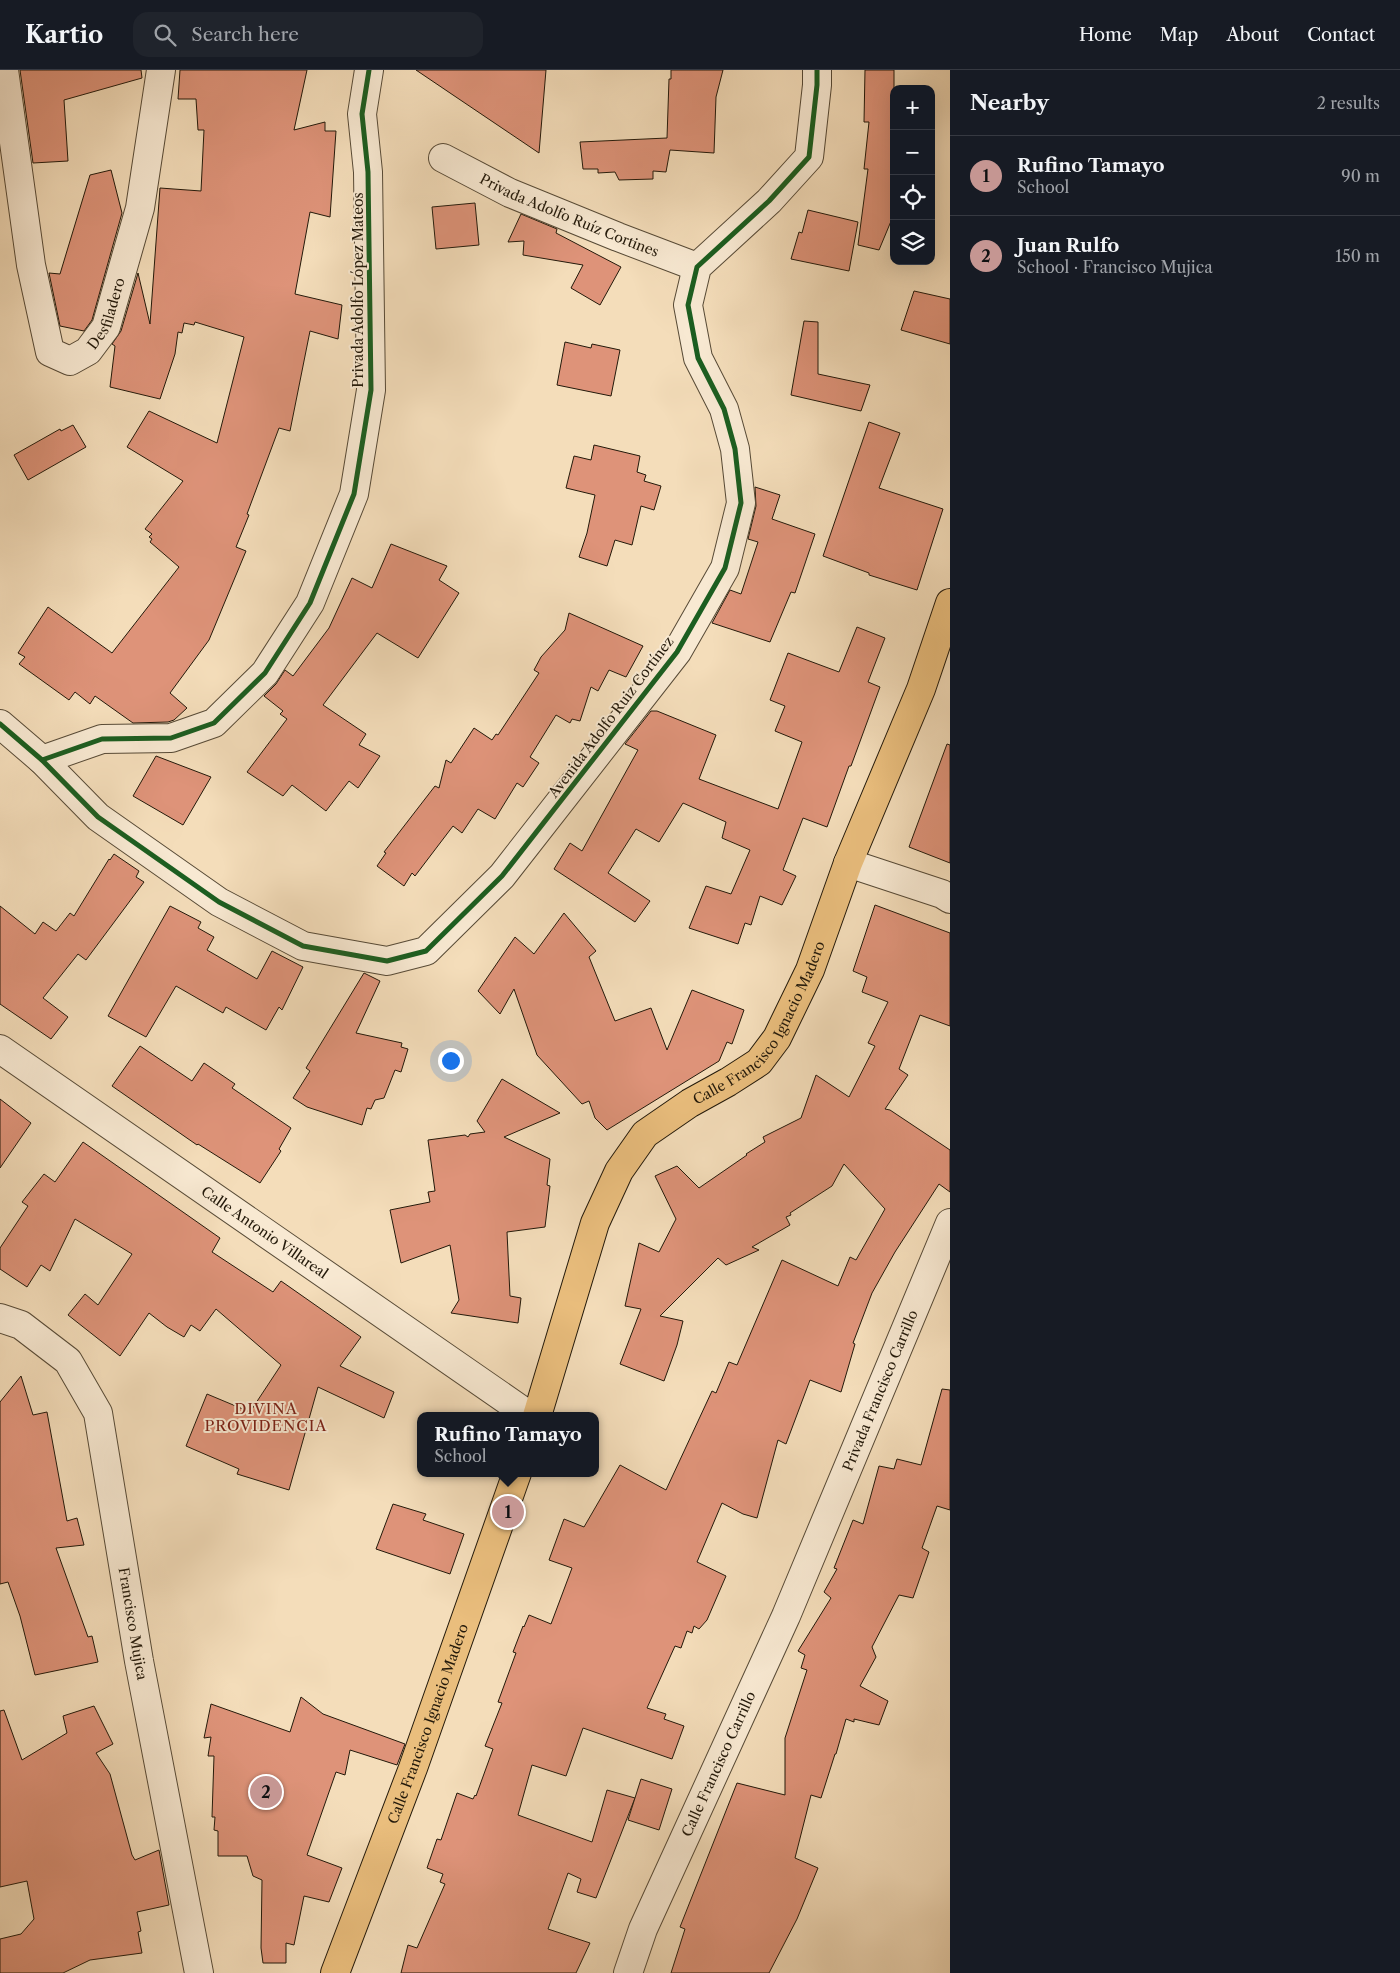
<!DOCTYPE html>
<meta charset="utf-8">
<style>
body{margin:0;font-family:"Libre Caslon Text",serif;background:#20242c;color:#f1f3f6}
.controls{position:absolute;right:15px;top:15px;display:grid;overflow:hidden;border-radius:10px;box-shadow:0 5px 20px #0002}
.controls button{width:45px;height:45px;display:grid;place-items:center;padding:0;border:0;border-bottom:1px solid #363941;background:#171b24;color:#f1f3f6;font:25px sans-serif}
.you{position:absolute;left:450px;top:990px;width:18px;height:18px;margin:-12px;border:4px solid #fff;border-radius:50%;background:#1a73e8;box-shadow:0 0 0 8px #1a73e833}
.badge{display:grid;place-items:center;width:32px;height:32px;border-radius:50%;background:#c59692;color:#111;font-size:16px;font-weight:700}
.pin{position:absolute;translate:-50% -50%;border:2px solid #fff;box-shadow:0 1px 5px #0006}
.popup{position:absolute;left:417px;top:1342px;width:182px;height:65px;box-sizing:border-box;display:grid;place-content:center;border-radius:10px;background:#171b24;filter:drop-shadow(0 1px 4px #0005);font-size:16px;white-space:nowrap;color:#9ea1a6}
.popup b{font-size:19px;color:#f1f3f6}
.popup::after{content:'';position:absolute;left:50%;top:100%;margin-left:-10px;border:10px solid transparent;border-top-color:#171b24}
.list{margin:0;padding:0;list-style:none}
h2{display:flex;justify-content:space-between;align-items:center;height:65px;margin:0;padding:0 20px;font-size:21px}
h2 small{font-size:16px;font-weight:400;color:#9ea1a6}
.list li{display:grid;grid-template-columns:32px 1fr auto;gap:15px;align-items:center;box-sizing:border-box;height:80px;padding:0 20px;border-top:1px solid #363941}
.list b{display:block;font-size:19px;white-space:nowrap}
.list p{margin:0;font-size:16px;white-space:nowrap;color:#9ea1a6}
.list em{font-size:16px;font-style:normal;color:#9ea1a6}
.icon{flex:none;width:28px;height:28px;fill:none;stroke:currentColor;stroke-width:2;stroke-linecap:round;stroke-linejoin:round}
.map{position:relative;flex:none;width:950px;height:1903px;overflow:hidden}
header{display:flex;align-items:center;gap:30px;box-sizing:border-box;height:70px;padding:0 25px;background:#171b24;border-bottom:1px solid #363941}
header strong{font-size:24px}
nav{display:flex;gap:28px;margin-inline-start:auto;font-size:18px}
.search{width:350px;height:45px;background:#20242c;display:flex;align-items:center;gap:12px;box-sizing:border-box;padding:0 18px;border-radius:15px;color:#9ea1a6;font-size:19px}
main{display:flex}
aside{flex:1;background:#171b24}
.map>svg:first-child{display:block}
.building{fill:#de9379;stroke:#23190a}
.lines{fill:none;stroke-linecap:round;stroke-linejoin:round}
.minor-casing{stroke:#574a36;stroke-width:30}
.major-casing{stroke:#23190a;stroke-width:30}
.minor{stroke:#f8e9d2;stroke-width:28}
.major{stroke:#eabe7d;stroke-width:28}
.cycleway-casing{stroke:#f8e9d2;stroke-width:8}
.cycleway{stroke:#1b5e20;stroke-width:5}
.labels{text-anchor:middle;dominant-baseline:central;stroke-width:4;stroke-linejoin:round;paint-order:stroke}
.street-label{font-size:14px;fill:#23190a;stroke:#f8e9d2}
.neighbourhood-label{font-size:15px;letter-spacing:1px;fill:#7a1f14;stroke:#f8e9d2}
</style>
<header>
<strong>Kartio</strong>
<div class="search"><svg class="icon" aria-label="search" viewBox="0 0 24 24"><circle cx="10" cy="10" r="6"/><path d="M15 15l6 6"/></svg>Search here</div>
<nav><a>Home</a><a>Map</a><a>About</a><a>Contact</a></nav>
</header>
<main>
<div class="map">
<svg width="950" height="1903" viewBox="0 0 950 1903">
<rect width="100%" height="100%" fill="#f4ddba"/>
<filter id="stains"><feTurbulence type="fractalNoise" baseFrequency=".004" numOctaves="4"/><feColorMatrix values="0 0 0 0 .2 0 0 0 0 .09 0 0 0 0 .02 0 0 0 .5 -.17"/></filter>
<radialGradient id="worn" r=".72"><stop offset=".6" stop-color="#630" stop-opacity="0"/><stop offset="1" stop-color="#630" stop-opacity=".3"/></radialGradient>
<g class="building">
<polygon points="20,0 141,0 142,8 64,30 68,91 33,93"/>
<polygon points="180,0 307,0 294,60 325,52 325,61 336,61 330,147 310,142 295,224 342,235 338,269 310,261 290,361 279,358 247,444 249,445 236,477 246,481 209,570 170,623 187,638 174,650 168,652 133,653 95,626 90,634 75,622 69,630 19,594 25,587 18,583 48,537 112,583 179,497 150,472 152,469 149,467 152,464 145,459 183,411 127,377 149,341 217,373 244,267 195,252 194,255 184,253 182,263 178,262 175,284 160,329 110,317 115,276 112,274 121,261 138,203 150,254 160,118 201,121 204,60 198,60 196,29 178,29"/>
<polygon points="416,0 546,0 539,83 453,25"/>
<polygon points="671,0 723,0 716,27 714,83 670,80 666,102 653,101 653,109 619,110 615,102 598,103 598,99 583,99 580,72 667,68 669,9 671,9"/>
<polygon points="865,0 894,0 894,144 879,180 858,175 868,99 864,99 869,52 864,52"/>
<polygon points="111,100 122,143 92,250 84,261 60,256 49,203 60,204 90,105"/>
<polygon points="475,133 479,175 436,179 432,137"/>
<polygon points="808,140 858,152 849,201 791,189 799,162 802,163"/>
<polygon points="521,144 557,159 556,163 621,197 600,235 571,218 583,195 523,185 524,171 508,172"/>
<polygon points="914,221 950,229 950,274 901,260"/>
<polygon points="804,251 818,252 818,304 870,315 861,341 791,325"/>
<polygon points="565,272 591,278 592,274 620,280 611,326 557,315"/>
<polygon points="869,352 900,363 879,418 943,439 917,520 869,505 869,503 823,486"/>
<polygon points="73,355 86,377 28,410 14,385 60,359 61,361"/>
<polygon points="594,375 640,386 637,402 646,405 644,411 661,416 654,440 641,436 632,475 615,470 607,496 579,487 587,463 595,425 566,418 574,386 591,390"/>
<polygon points="755,417 780,425 772,449 815,464 795,523 791,522 770,572 712,553 730,520 741,524 758,472 748,469 756,436"/>
<polygon points="391,474 447,496 439,510 459,523 418,588 377,563 323,635 366,664 359,675 380,686 358,718 349,711 326,741 292,715 283,726 247,702 287,649 280,644 283,641 264,626 276,614 285,600 293,606 329,558 352,508 372,518"/>
<polygon points="569,543 643,576 626,607 609,600 598,621 591,617 580,651 572,649 570,653 556,645 530,687 539,693 523,717 517,713 495,749 478,739 462,763 453,756 415,806 412,803 404,816 377,796 386,783 384,782 435,716 439,718 446,690 451,693 474,658 492,670 496,664 498,665 539,603 534,600 541,587 565,560"/>
<polygon points="857,557 885,568 868,612 880,617 851,696 849,696 827,757 803,748 783,800 796,806 782,835 760,826 751,855 745,853 738,874 689,858 706,816 731,824 750,780 722,768 726,752 683,733 659,772 636,759 608,803 650,831 635,852 554,799 570,773 582,781 638,680 625,674 651,641 657,641 716,665 699,709 778,739 802,672 775,661 785,636 770,630 788,583 839,602"/>
<polygon points="947,674 950,675 950,793 909,777"/>
<polygon points="156,686 211,707 183,755 133,726"/>
<polygon points="114,784 139,801 136,807 144,812 86,890 78,884 43,928 68,947 51,969 0,934 0,836 35,864 43,852 56,861 70,843 74,846 109,789 110,790"/>
<polygon points="875,835 950,863 950,956 920,945 899,999 908,1005 885,1039 890,1040 950,1080 950,1122 939,1114 895,1182 872,1223 853,1273 855,1274 841,1322 810,1310 786,1374 778,1370 757,1448 743,1444 722,1433 697,1492 726,1506 707,1550 699,1559 694,1556 692,1563 687,1561 681,1578 675,1576 647,1638 666,1644 664,1649 684,1656 672,1689 583,1658 566,1706 532,1695 518,1745 592,1772 607,1720 635,1728 596,1828 577,1822 581,1809 568,1803 548,1859 590,1873 576,1903 401,1903 408,1875 417,1878 445,1814 440,1812 443,1804 427,1798 437,1769 441,1770 457,1723 473,1729 475,1725 476,1726 493,1679 485,1676 502,1633 498,1632 516,1583 513,1582 523,1556 524,1557 529,1545 551,1554 572,1498 549,1490 564,1449 584,1457 620,1395 666,1420 712,1321 716,1323 729,1292 737,1295 782,1190 838,1216 850,1187 856,1190 885,1139 844,1094 832,1116 790,1143 791,1145 786,1147 790,1155 752,1177 759,1180 726,1195 718,1188 660,1246 683,1251 677,1275 664,1311 620,1294 641,1239 625,1236 639,1173 659,1182 676,1149 655,1106 677,1096 699,1118 747,1085 746,1084 765,1072 763,1067 801,1048 816,1005 849,1027 875,976 868,973 888,932 862,922 867,907 853,901"/>
<polygon points="170,836 201,852 198,858 214,867 207,880 257,909 272,881 303,897 282,940 279,937 266,960 226,937 223,943 176,916 146,967 108,946"/>
<polygon points="564,843 596,881 589,887 615,951 651,938 667,980 692,920 744,940 732,974 727,972 719,991 607,1060 595,1048 589,1031 582,1034 537,985 514,919 500,944 478,921 515,867 534,884"/>
<polygon points="364,903 380,911 356,963 402,973 401,977 408,979 401,1002 395,1000 384,1028 375,1030 371,1039 367,1038 362,1055 307,1037 293,1028 310,1001 306,998"/>
<polygon points="140,976 192,1011 204,993 235,1014 232,1018 291,1058 279,1079 281,1081 260,1113 198,1074 197,1075 112,1016"/>
<polygon points="502,1009 560,1043 504,1067 550,1089 547,1115 550,1116 545,1157 507,1162 510,1226 521,1228 518,1253 451,1243 459,1230 450,1175 401,1193 390,1140 430,1132 428,1122 435,1121 428,1070 465,1065 468,1067 470,1064 485,1062 477,1051"/>
<polygon points="0,1029 31,1053 0,1098"/>
<polygon points="83,1072 220,1168 212,1182 273,1222 281,1211 361,1267 340,1296 394,1322 384,1348 318,1317 289,1420 237,1404 239,1399 186,1376 207,1324 250,1342 281,1295 216,1239 200,1261 191,1255 184,1267 167,1257 149,1243 120,1286 68,1245 85,1224 98,1235 132,1184 75,1149 50,1201 41,1195 27,1217 0,1199 0,1178 28,1136 22,1132 44,1104 55,1112"/>
<polygon points="21,1306 33,1345 47,1342 67,1451 77,1448 84,1475 56,1478 88,1567 92,1566 98,1592 35,1605 20,1546 8,1512 0,1514 0,1332"/>
<polygon points="942,1319 950,1320 950,1440 937,1436 922,1478 929,1482 913,1528 899,1525 872,1577 876,1587 860,1616 888,1631 879,1655 854,1649 854,1652 846,1649 836,1684 835,1684 821,1728 811,1725 795,1788 818,1798 797,1849 769,1903 671,1903 685,1859 680,1857 737,1713 785,1725 785,1668 807,1600 801,1598 805,1585 798,1581 831,1528 824,1522 837,1499 834,1498 853,1450 863,1454 879,1396 894,1399 897,1389 921,1395"/>
<polygon points="393,1434 426,1444 423,1450 464,1464 450,1504 376,1479"/>
<polygon points="301,1627 323,1644 405,1674 397,1695 350,1680 345,1705 336,1702 307,1785 342,1798 329,1832 304,1826 294,1875 286,1873 286,1893 263,1893 261,1878 262,1810 253,1806 247,1786 218,1786 218,1761 214,1760 215,1747 212,1747 214,1686 208,1686 211,1667 204,1668 211,1634 290,1662"/>
<polygon points="94,1636 113,1674 96,1683 110,1704 132,1785 135,1790 159,1780 169,1835 137,1842 141,1861 138,1862 142,1883 90,1890 63,1903 0,1903 0,1869 21,1864 34,1849 27,1811 0,1817 0,1641 4,1640 22,1690 67,1663 63,1646"/>
<polygon points="641,1709 672,1719 659,1760 628,1750"/>
</g>
<g class="lines">
<g class="minor-casing">
<g id="minor">
<path id="s1" d="M4,0L31,195L50,282L70,291L88,281L106,257L140,138L161,0"/>
<path id="s2" d="M443,88L510,123L618,167L697,197"/>
<polyline points="0,654 42,690 98,747 219,832 303,876 387,891 426,881 502,806 677,582 725,498 741,433 735,379 724,339 698,288 688,235 697,197 769,131 809,87 817,15 817,0"/>
<polyline points="42,690 102,669 171,668 214,653 265,603 310,533 354,424 371,320 368,102 362,44 369,0"/>
<polyline points="848,793 942,824 950,829"/>
<path id="s3" d="M0,979L530,1346"/>
<path id="s4" d="M0,1248L21,1255L68,1291L98,1343L139,1591L199,1903"/>
<path id="s5" d="M628,1903L643,1859L786,1546L950,1153"/>
</g>
</g>
<g class="major-casing">
<g id="major">
<path id="s6" d="M537,1346L595,1153L619,1101L645,1064L690,1033L728,1012L759,992L777,968L810,900L848,793L921,619L950,533"/>
<path id="s7" d="M335,1903L413,1698L517,1403"/>
</g>
</g>
<use href="#minor" class="minor"/>
<use href="#major" class="major"/>
<g class="cycleway-casing">
<g id="cycleway">
<polyline points="0,654 42,690 98,747 219,832 303,876 387,891 426,881 502,806 677,582 725,498 741,433 735,379 724,339 698,288 688,235 697,197 769,131 809,87 817,15 817,0"/>
<polyline points="42,690 102,669 171,668 214,653 265,603 310,533 354,424 371,320 368,102 362,44 369,0"/>
</g>
</g>
<use href="#cycleway" class="cycleway"/>
</g>
<g class="labels">
<g class="street-label">
<text stroke="none"><textPath href="#s2" startOffset="139">Privada Adolfo Ruíz Cortines</textPath></text>
<text transform="translate(358 220) rotate(-90)">Privada Adolfo López Mateos</text>
<text stroke="none"><textPath href="#s1" startOffset="371">Desfiladero</textPath></text>
<text transform="translate(611 647) rotate(-53)">Avenida Adolfo Ruiz Cortínez</text>
<text stroke="none"><textPath href="#s6" startOffset="469">Calle Francisco Ignacio Madero</textPath></text>
<text stroke="none"><textPath href="#s3" startOffset="322">Calle Antonio Villareal</textPath></text>
<text stroke="none"><textPath href="#s5" startOffset="635">Privada Francisco Carrillo</textPath></text>
<text stroke="none"><textPath href="#s4" startOffset="355">Francisco Mujica</textPath></text>
<text stroke="none"><textPath href="#s7" startOffset="266">Calle Francisco Ignacio Madero</textPath></text>
<text stroke="none"><textPath href="#s5" startOffset="228">Calle Francisco Carrillo</textPath></text>
</g>
<g class="neighbourhood-label">
<text x="266" y="1338">DIVINA<tspan x="266" dy="17">PROVIDENCIA</tspan></text>
</g>
</g>
<rect width="100%" height="100%" filter="url(#stains)"/>
<rect width="100%" height="100%" fill="url(#worn)"/>
</svg>
<div class="controls">
<button>+</button>
<button>−</button>
<button><svg class="icon" aria-label="locate" viewBox="0 0 24 24"><circle cx="12" cy="12" r="6"/><path d="M12 2v4M12 18v4M2 12h4M18 12h4"/></svg></button>
<button><svg class="icon" aria-label="layers" viewBox="0 0 24 24"><path d="M12 4l9 5-9 5-9-5zM3 14l9 5 9-5"/></svg></button>
</div>
<div class="you"></div>
<div class="pin badge" style="left:508px;top:1442px">1</div>
<div class="popup"><b>Rufino Tamayo</b>School</div>
<div class="pin badge" style="left:266px;top:1722px">2</div>
</div>
<aside>
<h2>Nearby<small>2 results</small></h2>
<ul class="list">
<li><span class="badge">1</span><div><b>Rufino Tamayo</b><p>School</p></div><em>90 m</em></li>
<li><span class="badge">2</span><div><b>Juan Rulfo</b><p>School · Francisco Mujica</p></div><em>150 m</em></li>
</ul>
</aside>
</main>
